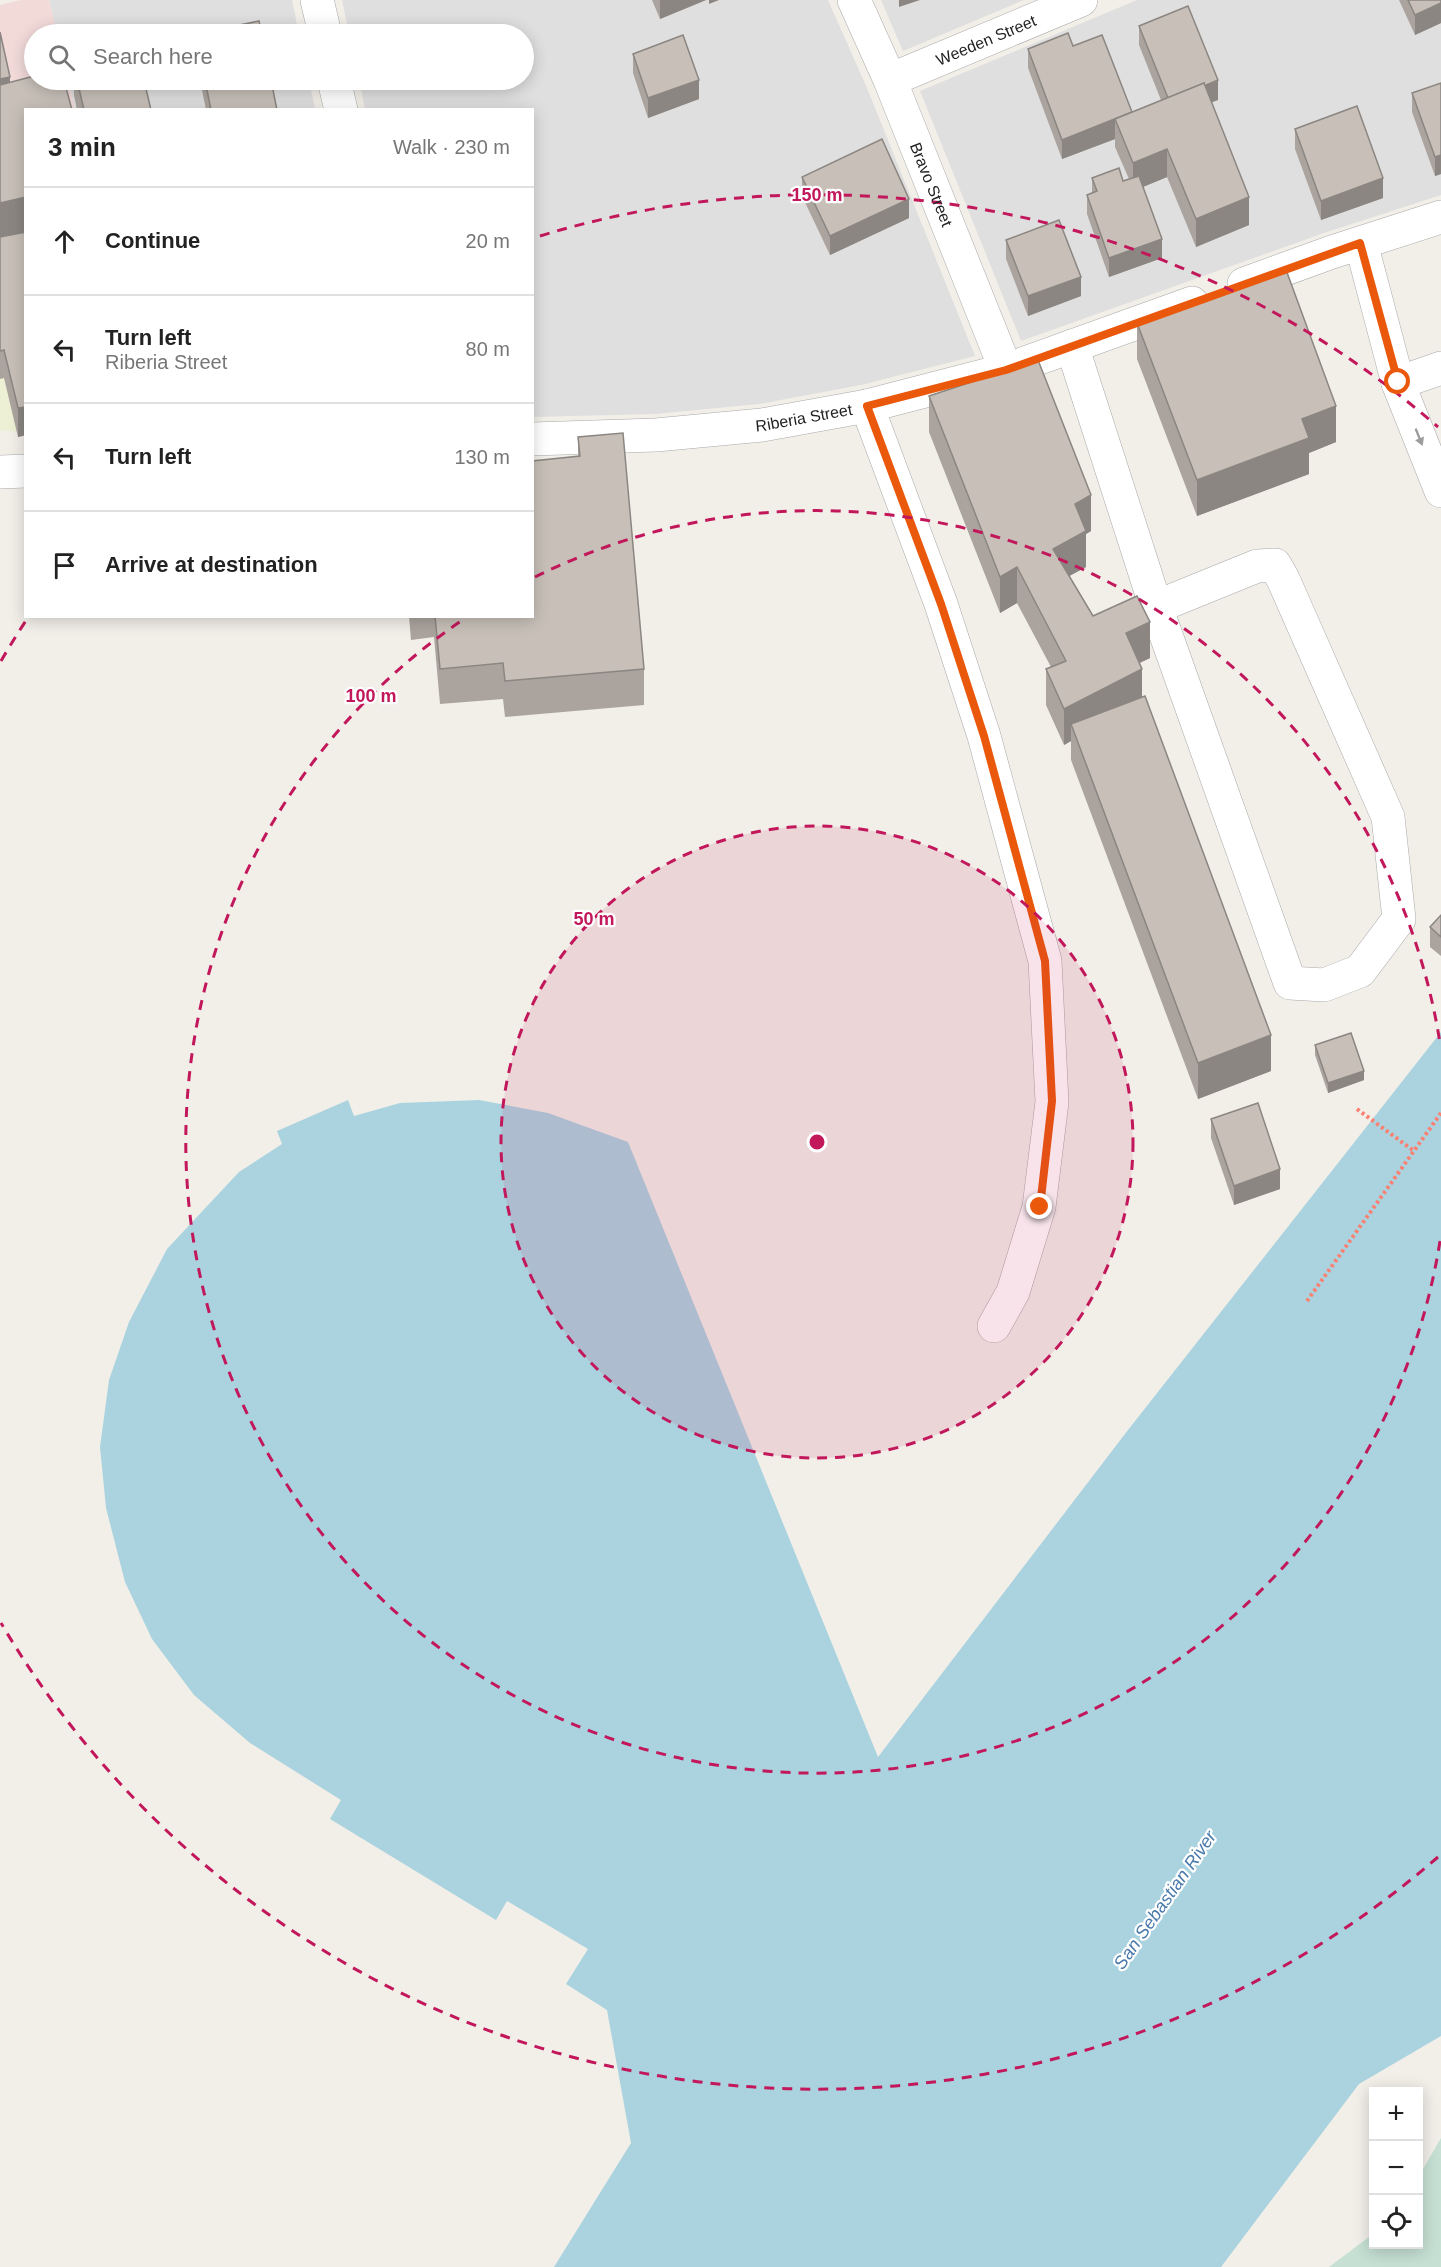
<!DOCTYPE html>
<meta charset="utf-8">
<style>
body{margin:0;font-family:Arial,sans-serif;background:#f2f2f2;color:#222}
.controls{position:absolute;right:18px;bottom:18px;display:grid;overflow:hidden;border-radius:0px;box-shadow:0 3px 15px #0003}
.controls button{width:54px;height:54px;display:grid;place-items:center;padding:0;border:0;border-bottom:2px solid #e0e0e0;background:#fff;color:#222;font:30px sans-serif}
.stop{position:absolute;width:18px;height:18px;margin:-14px;border:4px solid #ea580c;border-radius:50%;background:#fff}
.stop.end{background:#ea580c;border-color:#fff;box-shadow:0 2px 6px #0008}
.list{margin:0;padding:0;list-style:none}
h2{display:flex;justify-content:space-between;align-items:center;height:78px;margin:0;padding:0 24px;font-size:26px}
h2 small{font-size:20px;font-weight:400;color:#767676}
.list li{display:grid;grid-template-columns:39px 1fr auto;gap:18px;align-items:center;box-sizing:border-box;height:108px;padding:0 24px;border-top:2px solid #e0e0e0}
.list b{display:block;font-size:22px;white-space:nowrap}
.list p{margin:0;font-size:20px;white-space:nowrap;color:#767676}
.list em{font-size:20px;font-style:normal;color:#767676}
.icon{flex:none;width:33px;height:33px;fill:none;stroke:currentColor;stroke-width:2;stroke-linecap:round;stroke-linejoin:round}
.map{position:relative;flex:none;width:1441px;height:2267px;overflow:hidden}
.search{position:absolute;background:#fff;box-shadow:0 3px 15px #0003;left:24px;top:24px;width:510px;height:66px;display:flex;align-items:center;gap:15px;box-sizing:border-box;padding:0 21px;border-radius:33px;color:#767676;font-size:22px}
.panel{position:absolute;background:#fff;box-shadow:0 3px 15px #0003;left:24px;top:108px;width:510px;height:510px;border-radius:0px}
.map>svg:first-child{display:block}
.residential{fill:#e0dfdf}
.commercial{fill:#f2dad9}
.farmland{fill:#eef0d5}
.wetland{fill:#c6e0d4}
.water{fill:#aad3df}
.lines{fill:none;stroke-linecap:round;stroke-linejoin:round}
.minor-casing{stroke:#a9a9a9;stroke-width:34}
.path{stroke:#fa8072;stroke-width:4;stroke-dasharray:3 3;stroke-linecap:butt}
.minor{stroke:#fff;stroke-width:33}
.wall{fill:#aba49e}
.shaded-wall{fill:#8b8681}
.building{fill:#c7bfb8;stroke:#8b8681;stroke-width:1.5}
.oneway{fill:#9c9c9c}
.route{stroke:#ea580c;stroke-width:8}
.ring{fill:none;stroke:#c2185b;stroke-width:3;stroke-dasharray:10 8}
.labels{text-anchor:middle;dominant-baseline:central;stroke-width:4.5;stroke-linejoin:round;paint-order:stroke}
.street-label{font-size:16px;fill:#222;stroke:#fff}
.water-label{font-size:18px;font-style:italic;fill:#4a7aab;stroke:#fff}
.centre{fill:#c2185b;stroke:#fff;stroke-width:3}
.ring-label{font-size:18px;text-anchor:middle;font-weight:bold;fill:#c2185b;stroke:#fff;stroke-width:4.5;stroke-linejoin:round;paint-order:stroke}
</style>
<div class="map">
<svg width="1441" height="2267" viewBox="0 0 1441 2267">
<rect width="100%" height="100%" fill="#f2efe9"/>
<g class="residential">
<polygon points="49,0 292,0 299,34 57,34"/>
<polygon points="342,0 828,0 867,88 975,356 861,385 759,404 655,414 533,417 532,110 365,109 359,80 524,80 524,34 349,34"/>
<polygon points="881,0 1024,0 903,51"/>
<polygon points="1137,0 1441,0 1441,195 1324,233 1021,341 920,91"/>
<polygon points="68,80 309,80 315,109 75,109"/>
</g>
<polygon class="commercial" points="21,0 49,0 57,34 34,34 34,80 68,80 75,109 26,110 0,360 0,5"/>
<polygon class="farmland" points="4,378 17,432 0,430 0,379"/>
<polygon class="wetland" points="1441,2138 1441,2267 1329,2267 1373,2234 1374,2244 1418,2244 1419,2176"/>
<polygon class="water" points="1441,1032 1441,2036 1359,2084 1221,2267 554,2267 631,2143 607,2010 566,1984 588,1949 507,1901 496,1920 330,1819 341,1800 250,1743 194,1695 152,1639 125,1582 106,1508 100,1447 109,1380 129,1322 167,1249 239,1172 282,1144 277,1131 348,1100 354,1116 400,1103 479,1100 548,1113 628,1142 878,1757 1128,1430"/>
<g class="lines">
<g class="minor-casing">
<g id="minor">
<polyline points="317,0 325,34"/>
<path id="s1" d="M854,0L890,80L1006,370"/>
<polyline points="334,80 341,110"/>
<path id="s2" d="M890,80L1081,0"/>
<polyline points="1361,243 1398,383 1441,491"/>
<polyline points="1244,284 1332,252 1441,217"/>
<polyline points="1072,346 1156,607 1290,983 1324,985 1360,971 1399,919 1388,817 1283,579 1275,565 1257,566 1156,607"/>
<polyline points="1398,383 1441,368"/>
<polyline points="867,406 941,604 984,736 1045,961 1052,1102 1039,1207 1013,1292 994,1326"/>
<path id="s3" d="M532,439L656,435L762,425L867,406L1006,370L1192,303"/>
<polyline points="0,472 26,471"/>
</g>
</g>
<g class="path">
<polyline points="1357,1109 1414,1151"/>
<polyline points="1307,1301 1441,1113"/>
</g>
<use href="#minor" class="minor"/>
</g>
<g class="wall">
<polygon points="652,0 706,0 660,19"/>
<polygon points="1399,0 1441,0 1441,23 1415,35"/>
<polygon points="1139,26 1218,100 1211,102 1249,225 1196,247 1167,177 1143,187 1162,258 1109,277 1087,214 1087,195 1092,193 1092,178 1123,181 1129,179 1115,147 1115,139 1062,159 1028,68 1028,49 1073,46 1132,112 1161,100 1139,45"/>
<polygon points="0,32 10,82 26,110 26,435 18,437 4,378 0,379"/>
<polygon points="633,54 699,99 648,118 633,73"/>
<polygon points="74,80 144,80 151,110 77,110 74,95"/>
<polygon points="200,80 271,80 277,110 206,110"/>
<polygon points="1441,83 1441,174 1435,176 1412,112 1412,93"/>
<polygon points="1295,129 1383,198 1321,220 1295,149"/>
<polygon points="802,177 909,218 830,255 802,196"/>
<polygon points="1006,240 1081,296 1028,316 1006,259"/>
<polygon points="1137,323 1336,442 1309,453 1309,474 1197,516 1137,359"/>
<polygon points="929,396 1091,531 1086,534 1086,567 1069,576 1093,616 1150,658 1140,663 1142,697 1271,1071 1198,1099 1071,760 1071,741 1064,745 1046,705 1046,669 1051,667 1017,603 1000,613 929,432"/>
<polygon points="578,437 644,669 644,705 505,717 503,699 440,704 434,637 411,640 409,616 532,616 578,456"/>
<polygon points="1441,915 1441,956 1430,947 1430,927"/>
<polygon points="1315,1045 1364,1080 1328,1093 1315,1055"/>
<polygon points="1211,1119 1280,1189 1234,1205 1211,1138"/>
</g>
<g class="shaded-wall">
<polygon points="660,0 706,0 660,19"/>
<polygon points="709,0 719,0 709,4"/>
<polygon points="899,0 920,0 899,7"/>
<polygon points="1441,3 1441,23 1415,35 1415,15"/>
<polygon points="10,77 10,105 0,107 0,79"/>
<polygon points="699,80 699,99 648,118 648,98"/>
<polygon points="1218,80 1218,100 1168,119 1168,100"/>
<polygon points="1115,119 1115,139 1062,159 1062,140"/>
<polygon points="1167,149 1167,177 1133,191 1133,163"/>
<polygon points="1441,155 1441,174 1435,176 1435,157"/>
<polygon points="1383,178 1383,198 1321,220 1321,201"/>
<polygon points="26,197 26,233 0,239 0,203"/>
<polygon points="1249,197 1249,225 1196,247 1196,219"/>
<polygon points="909,199 909,218 830,255 830,236"/>
<polygon points="1162,239 1162,258 1109,277 1109,258"/>
<polygon points="1081,277 1081,296 1028,316 1028,296"/>
<polygon points="1336,406 1336,442 1309,453 1309,474 1197,516 1197,480 1302,419"/>
<polygon points="26,407 26,435 18,437 18,408"/>
<polygon points="1091,495 1091,531 1086,534 1086,567 1053,585 1053,549 1075,504"/>
<polygon points="1017,567 1017,603 1000,613 1000,577"/>
<polygon points="1150,622 1150,658 1126,669 1126,633"/>
<polygon points="1142,669 1142,705 1071,724 1071,741 1064,745 1064,709"/>
<polygon points="1271,1035 1271,1071 1198,1099 1198,1063"/>
<polygon points="1364,1071 1364,1080 1328,1093 1328,1083"/>
<polygon points="1280,1169 1280,1189 1234,1205 1234,1186"/>
</g>
<g class="building">
<polygon points="1408,0 1441,0 1441,3 1415,15"/>
<polygon points="1188,6 1218,80 1204,86 1204,83 1168,98 1139,26"/>
<polygon points="259,21 262,34 196,34"/>
<polygon points="0,32 10,77 0,79"/>
<polygon points="1068,33 1073,46 1102,35 1132,112 1062,140 1028,49"/>
<polygon points="683,35 699,80 648,98 633,54"/>
<polygon points="34,76 34,80 64,80 72,110 26,110 26,197 0,203 0,85"/>
<polygon points="77,80 144,80 151,110 84,110"/>
<polygon points="205,80 271,80 277,110 211,110"/>
<polygon points="1204,83 1249,197 1196,219 1167,149 1133,163 1115,119"/>
<polygon points="1441,83 1441,155 1435,157 1412,93"/>
<polygon points="1357,106 1383,178 1321,201 1295,129"/>
<polygon points="882,139 909,199 830,236 802,177"/>
<polygon points="1119,168 1123,181 1139,176 1162,239 1109,258 1087,195 1097,191 1092,178"/>
<polygon points="1059,220 1081,277 1028,296 1006,240"/>
<polygon points="26,232 26,407 18,408 4,350 0,351 0,237"/>
<polygon points="1285,267 1336,406 1302,419 1309,438 1197,480 1137,323"/>
<polygon points="1038,360 1091,495 1075,504 1086,531 1053,549 1093,616 1137,596 1150,622 1126,633 1142,669 1064,709 1046,669 1066,661 1017,567 1000,577 929,396"/>
<polygon points="623,433 644,669 505,681 503,663 440,669 435,616 532,616 532,461 580,456 578,437"/>
<polygon points="1145,696 1271,1035 1198,1063 1071,724"/>
<polygon points="1441,915 1441,937 1430,927"/>
<polygon points="1351,1033 1364,1071 1328,1083 1315,1045"/>
<polygon points="1258,1103 1280,1169 1234,1186 1211,1119"/>
</g>
<defs><path id="oneway-solid" d="M-6-.8H1V-3.2L6.5 0L1 3.2V.8H-6Z" transform="scale(1.5)"/></defs>
<use class="oneway" href="#oneway-solid" transform="translate(1419 437) rotate(68)"/>
<g class="lines">
<polyline class="route" points="1040,1207 1052,1101 1045,961 984,736 941,604 867,406 1006,370 1360,243 1398,382"/>
</g>
<circle cx="817" cy="1142" r="316" fill="#c2185b" fill-opacity=".12"/>
<g class="ring">
<circle cx="817" cy="1142" r="316"/>
<path d="M1440 1241A631 631 0 1 1 464 619M535 577A631 631 0 0 1 1440 1043"/>
<path d="M1438 1857A947 947 0 0 1 1 1623M1 661A947 947 0 0 1 27 619M540 236A947 947 0 0 1 1438 427"/>
</g>
<g class="labels">
<g class="street-label">
<text stroke="none"><textPath href="#s2" startOffset="104">Weeden Street</textPath></text>
<text stroke="none"><textPath href="#s1" startOffset="200">Bravo Street</textPath></text>
<text stroke="none"><textPath href="#s3" startOffset="273">Riberia Street</textPath></text>
</g>
<g class="water-label">
<text transform="translate(1165 1900) rotate(-55)">San Sebastian River</text>
</g>
</g>
<circle cx="817" cy="1142" r="9" class="centre"/>
<g class="ring-label">
<text x="817" y="201">150 m</text>
<text x="371" y="702">100 m</text>
<text x="594" y="925">50 m</text>
</g>
</svg>
<div class="controls">
<button>+</button>
<button>−</button>
<button><svg class="icon" aria-label="locate" viewBox="0 0 24 24"><circle cx="12" cy="12" r="6"/><path d="M12 2v4M12 18v4M2 12h4M18 12h4"/></svg></button>
</div>
<div class="stop" style="left:1398px;top:382px"></div>
<div class="stop end" style="left:1040px;top:1207px"></div>
<div class="search"><svg class="icon" aria-label="search" viewBox="0 0 24 24"><circle cx="10" cy="10" r="6"/><path d="M15 15l6 6"/></svg>Search here</div>
<section class="panel">
<h2>3 min<small>Walk · 230 m</small></h2>
<ul class="list">
<li><svg class="icon" aria-label="ahead" viewBox="0 0 24 24"><path d="M12 20V5M6 11l6-6 6 6"/></svg><div><b>Continue</b></div><em>20 m</em></li>
<li><svg class="icon" aria-label="left" viewBox="0 0 24 24"><path d="M17 20v-9H6M10 6l-5 5 5 5"/></svg><div><b>Turn left</b><p>Riberia Street</p></div><em>80 m</em></li>
<li><svg class="icon" aria-label="left" viewBox="0 0 24 24"><path d="M17 20v-9H6M10 6l-5 5 5 5"/></svg><div><b>Turn left</b></div><em>130 m</em></li>
<li><svg class="icon" aria-label="arrive" viewBox="0 0 24 24"><path d="M6 21V4h12l-3 4 3 4H6"/></svg><div><b>Arrive at destination</b></div></li>
</ul>
</section>
</div>
